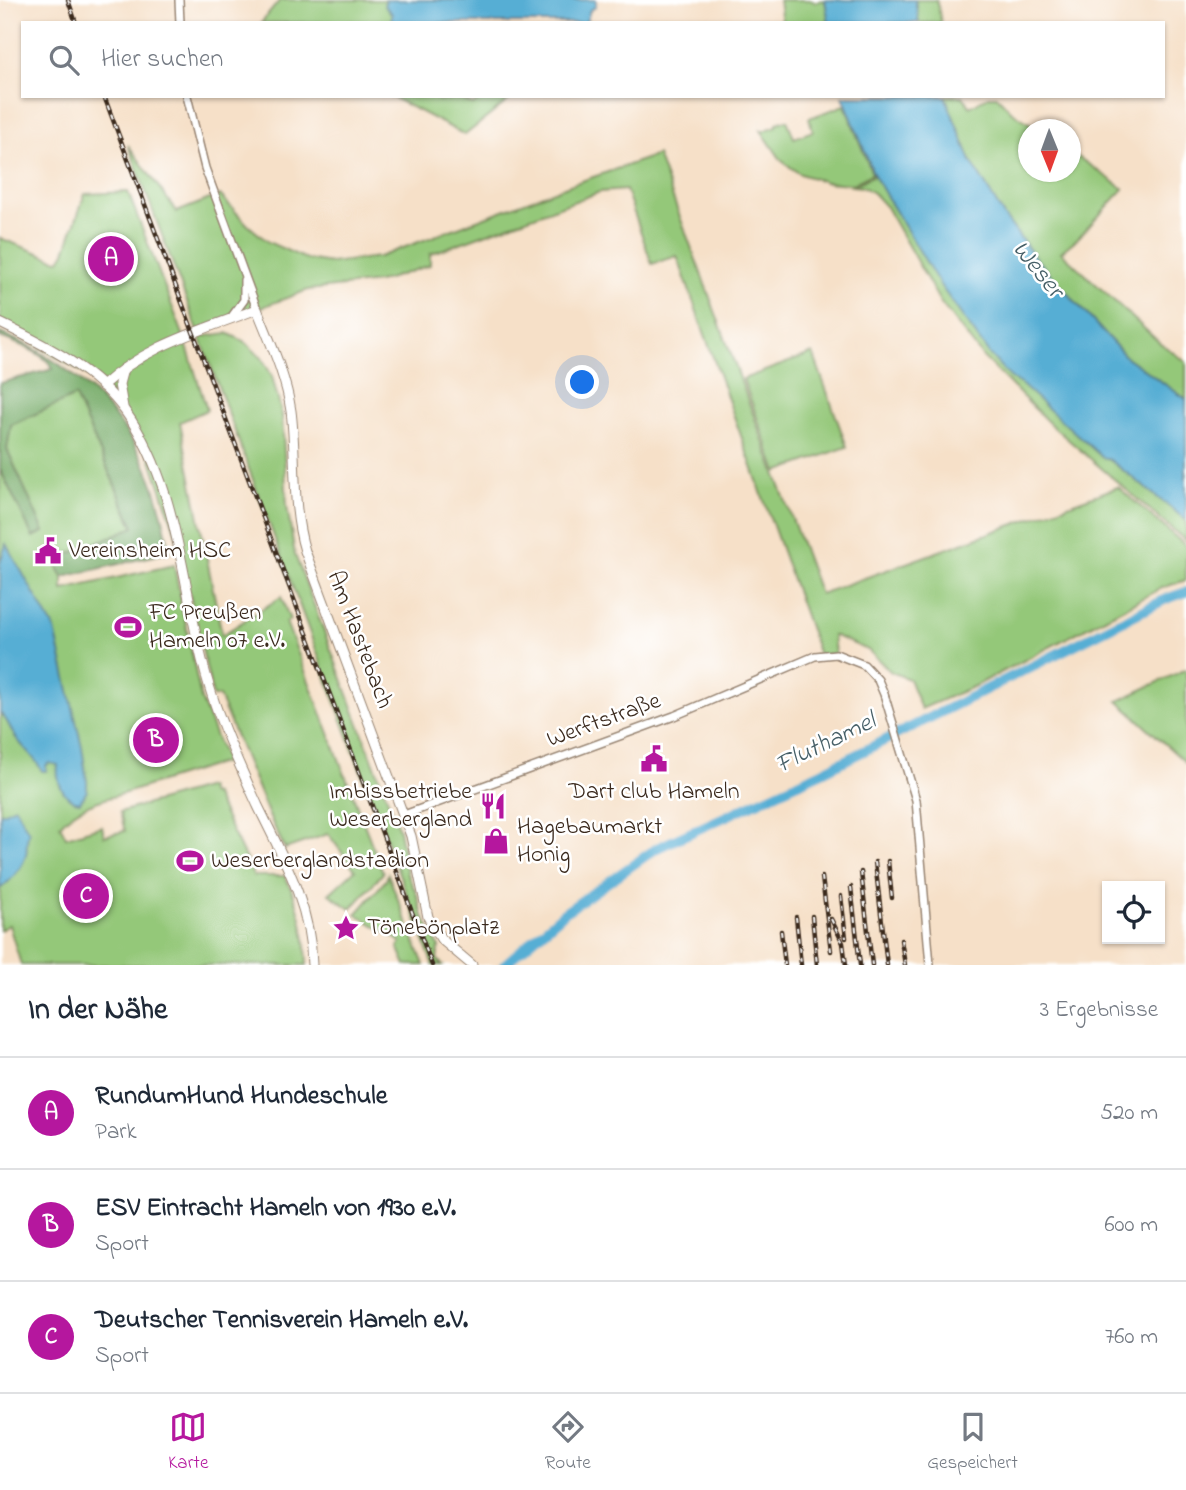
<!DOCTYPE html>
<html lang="de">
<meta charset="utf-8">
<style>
body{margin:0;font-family:"Indie Flower",sans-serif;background:#f6f6f7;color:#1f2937}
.controls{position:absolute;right:21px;bottom:21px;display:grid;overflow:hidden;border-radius:0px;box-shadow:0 2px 5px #0004}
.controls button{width:63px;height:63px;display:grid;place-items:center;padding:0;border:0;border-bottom:2px solid #e0e1e3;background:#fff;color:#1f2937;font:35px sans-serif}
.compass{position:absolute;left:1018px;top:119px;width:63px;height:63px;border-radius:50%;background:#fff;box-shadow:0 2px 5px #0004;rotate:179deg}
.you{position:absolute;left:583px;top:383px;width:24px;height:24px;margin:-18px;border:5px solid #fff;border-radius:50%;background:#1a73e8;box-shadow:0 0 0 10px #1a73e833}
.badge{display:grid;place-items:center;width:46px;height:46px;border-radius:50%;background:#b5179e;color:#fff;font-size:23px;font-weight:700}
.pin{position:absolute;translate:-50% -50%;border:4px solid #fff;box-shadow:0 2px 7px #0006}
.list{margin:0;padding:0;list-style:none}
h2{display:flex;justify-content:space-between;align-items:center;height:91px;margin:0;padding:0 28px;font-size:30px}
h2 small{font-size:23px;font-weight:400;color:#747a83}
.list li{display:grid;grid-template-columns:46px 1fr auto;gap:21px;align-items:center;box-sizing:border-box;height:112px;padding:0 28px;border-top:2px solid #e0e1e3}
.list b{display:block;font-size:26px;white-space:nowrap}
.list p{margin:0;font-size:23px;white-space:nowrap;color:#747a83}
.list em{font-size:23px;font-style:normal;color:#747a83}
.icon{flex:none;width:38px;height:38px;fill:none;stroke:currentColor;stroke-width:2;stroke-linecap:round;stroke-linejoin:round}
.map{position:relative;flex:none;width:1186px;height:965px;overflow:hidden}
.search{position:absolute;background:#fff;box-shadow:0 2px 5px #0004;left:21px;right:21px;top:21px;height:77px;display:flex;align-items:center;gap:18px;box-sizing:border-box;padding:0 24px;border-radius:0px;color:#747a83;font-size:26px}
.sheet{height:427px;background:#fff}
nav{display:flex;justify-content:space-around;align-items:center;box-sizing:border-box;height:98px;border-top:2px solid #e0e1e3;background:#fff;font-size:19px;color:#747a83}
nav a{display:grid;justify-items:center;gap:4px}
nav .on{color:#b5179e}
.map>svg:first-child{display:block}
.green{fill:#94c879;stroke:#68794c;stroke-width:2}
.forest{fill:#77ac69;stroke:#596b44;stroke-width:2}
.water{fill:#57aed4;stroke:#496c79;stroke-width:2}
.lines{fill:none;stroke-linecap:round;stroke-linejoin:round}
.river{stroke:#57aed4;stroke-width:10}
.tertiary-casing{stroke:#988573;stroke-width:10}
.secondary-casing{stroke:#988573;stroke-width:11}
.tertiary{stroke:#fff;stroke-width:7}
.secondary{stroke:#fff;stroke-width:9}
.rail-casing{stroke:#3b2a1e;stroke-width:4.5}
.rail{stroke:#fff;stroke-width:2;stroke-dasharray:5;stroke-linecap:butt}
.labels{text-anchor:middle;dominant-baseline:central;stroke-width:5;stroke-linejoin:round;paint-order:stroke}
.poi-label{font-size:24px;fill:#3b2a1e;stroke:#fff;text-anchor:start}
.street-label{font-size:24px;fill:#3b2a1e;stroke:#fff}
.water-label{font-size:26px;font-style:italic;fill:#465f67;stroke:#fff}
</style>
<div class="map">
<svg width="1186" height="965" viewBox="0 0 1186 965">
<rect width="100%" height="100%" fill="#fff"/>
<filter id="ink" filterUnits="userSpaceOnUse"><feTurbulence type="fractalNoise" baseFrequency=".0143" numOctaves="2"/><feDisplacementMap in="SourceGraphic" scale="14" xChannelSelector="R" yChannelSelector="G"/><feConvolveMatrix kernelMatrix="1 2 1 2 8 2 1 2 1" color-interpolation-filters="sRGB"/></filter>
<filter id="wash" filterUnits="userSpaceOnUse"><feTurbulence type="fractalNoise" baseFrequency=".00686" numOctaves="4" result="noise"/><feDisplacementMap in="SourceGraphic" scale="28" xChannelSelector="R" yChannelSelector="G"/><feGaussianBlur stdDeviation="1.57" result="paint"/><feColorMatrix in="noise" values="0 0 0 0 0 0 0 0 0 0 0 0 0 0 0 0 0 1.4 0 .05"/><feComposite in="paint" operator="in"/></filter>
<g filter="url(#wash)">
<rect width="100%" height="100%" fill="#f6e0c8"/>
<g class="green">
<polygon points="280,0 386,0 385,5 392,14 392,22 261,23"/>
<polygon points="779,0 813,0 814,2 825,0 829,23 782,23"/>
<polygon points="915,0 937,0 941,23 919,23"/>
<path d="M390,96H434L439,101C450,98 463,99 473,105L480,99L514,96L465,135Z"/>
<polygon points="945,96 963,96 970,107 988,96 997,96 1011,111 1038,129 1028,130 1028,172 1070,172 1071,152 1124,189 1078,238 1061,252 1160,343 1186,362 1186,399 1126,357 1037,260 1004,216 971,161"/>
<polygon points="845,105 872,174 852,184 826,182 800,174 782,161 760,129 763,131 777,126 777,123 787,120 794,138 813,131 809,118"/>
<polygon points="128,145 177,212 220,195 248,225 268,242 306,259 331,263 379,257 567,186 657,155 820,594 1118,487 1186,546 1186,580 1162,588 977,685 921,709 909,679 891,672 868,650 833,635 835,654 819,655 677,256 652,264 626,190 600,192 430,254 430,265 379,282 308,290 198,331"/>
<polygon points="874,175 912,238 1011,378 1022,384 1102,457 1110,460 1186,520 1186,541 1050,424 983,357 940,302 886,207 873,193 863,187 852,186"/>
<polygon points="128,192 184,337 207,410 180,422 222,635 281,597 290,620 286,622 383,873 351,909 329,894 355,870 328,834 285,849 270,818 219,696 213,697 176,534 148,451 103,385 0,323 0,238 54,259 60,260 65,252 85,194"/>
<polygon points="227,333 244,341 262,358 272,376 282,415 287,506 295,555 391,808 399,830 407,874 416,892 423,916 439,947 437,959 443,965 433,965 431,960 200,337"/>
<polygon points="813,353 847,447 777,472 743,379"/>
<path d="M75,396L134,528L55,560L63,577V590L174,565L201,699L226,762C194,771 163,781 132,791C106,799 79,803 60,825L66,837L102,826L104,836L125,831L120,812L208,787L211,795L214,794L254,876H285C300,904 306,933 307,965H21L9,925L0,930V469L33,537L44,532L7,449L11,425Z"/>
<polygon points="1186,669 1186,763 1118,701"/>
<polygon points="388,874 424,965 406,965 398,947 401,942 356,914 386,880"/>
</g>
<path class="forest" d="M0,333C68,360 124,410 151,479C160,502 165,527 170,552L63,577L54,560L134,527L75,396L11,425L7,449L44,532L33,537L0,469V383L53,369C48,355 14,342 0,337Z"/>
<g class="water">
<polygon points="386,0 596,0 596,7 590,10 586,23 391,23 392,14 384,5"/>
<polygon points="825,0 915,0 919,23 829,23"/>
<polygon points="843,96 945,96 971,161 1004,216 1037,260 1126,357 1186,399 1186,520 1110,460 1102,457 1022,385 1011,378 990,355 940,285 874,175"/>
<path d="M6,544L55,630L82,747L87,782V791L80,802C62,800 56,780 58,765L49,763L46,766V771H42C35,756 20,746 13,733C8,724 7,719 0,713V563Z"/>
<path d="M15,807L29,832C25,842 28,847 26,855C22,869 10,881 0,889V814Z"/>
</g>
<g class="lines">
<polyline class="river" points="504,965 564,913 657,848 822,772 1166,599 1186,592"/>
</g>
</g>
<g filter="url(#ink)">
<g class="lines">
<g class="tertiary-casing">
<g id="tertiary">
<polyline points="179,0 180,23"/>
<polyline points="187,96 205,168 257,309"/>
<polyline points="230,319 244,300 244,280"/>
<polyline points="404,815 674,716 815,656 836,654 864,665 878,680 884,694 916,800 930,965"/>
</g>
</g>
<g class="secondary-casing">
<g id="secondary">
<path d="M0,323C45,345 95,369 125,411C185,495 181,604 213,698C225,735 242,771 258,806C283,857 311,906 312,965"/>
<polyline points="123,369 119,384 123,407"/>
<path d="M102,386C148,344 201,331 257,309C270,342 286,376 291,411C297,458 291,505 305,551L411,836L428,917L441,939L472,965"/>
</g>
</g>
<use href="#tertiary" class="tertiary"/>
<use href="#secondary" class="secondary"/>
<g class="rail-casing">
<g id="rail">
<polyline points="68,0 76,23"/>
<polyline points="104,96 432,965"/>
<polyline points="888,861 892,898"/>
<polyline points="875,862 887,965"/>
<polyline points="861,872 872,965"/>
<polyline points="822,877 831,951"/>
<polyline points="851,887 860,965"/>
<polyline points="841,896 846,938"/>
<polyline points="812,916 817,965"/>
<polyline points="796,917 801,965"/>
<polyline points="831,919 843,943 846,965"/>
<polyline points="781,931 785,965"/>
<polyline points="901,940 905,965"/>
</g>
</g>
<use href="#rail" class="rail"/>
</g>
</g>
<defs>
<g id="civic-bare" transform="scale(2.1)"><path d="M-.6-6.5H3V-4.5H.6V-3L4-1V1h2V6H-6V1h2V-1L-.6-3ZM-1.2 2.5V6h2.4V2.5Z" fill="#b5179e" stroke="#fff" stroke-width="2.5" paint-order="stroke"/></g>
<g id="stadium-bare" transform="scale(2.1)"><path d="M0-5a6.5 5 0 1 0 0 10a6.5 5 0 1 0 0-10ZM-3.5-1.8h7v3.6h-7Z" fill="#b5179e" stroke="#fff" stroke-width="2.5" paint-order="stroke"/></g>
<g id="restaurant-bare" transform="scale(2.1)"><path d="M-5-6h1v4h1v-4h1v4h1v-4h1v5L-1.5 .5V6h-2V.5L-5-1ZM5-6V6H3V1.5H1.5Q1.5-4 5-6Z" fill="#b5179e" stroke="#fff" stroke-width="2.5" paint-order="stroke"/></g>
<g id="shop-bare" transform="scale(2.1)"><path d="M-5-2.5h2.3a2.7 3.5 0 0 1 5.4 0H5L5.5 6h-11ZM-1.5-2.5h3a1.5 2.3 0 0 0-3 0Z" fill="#b5179e" stroke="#fff" stroke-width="2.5" paint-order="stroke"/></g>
<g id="sight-bare" transform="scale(2.1)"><path d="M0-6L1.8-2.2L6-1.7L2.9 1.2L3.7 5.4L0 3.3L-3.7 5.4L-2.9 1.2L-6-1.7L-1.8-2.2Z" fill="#b5179e" stroke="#fff" stroke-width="2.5" paint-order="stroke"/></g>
</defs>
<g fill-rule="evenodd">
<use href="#civic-bare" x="48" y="551"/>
<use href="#stadium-bare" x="128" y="627"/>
<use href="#civic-bare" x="654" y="759"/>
<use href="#restaurant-bare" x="493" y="806"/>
<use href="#shop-bare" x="496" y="841"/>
<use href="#stadium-bare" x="190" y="861"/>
<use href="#sight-bare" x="346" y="928"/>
</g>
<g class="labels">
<g class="poi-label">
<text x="69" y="551">Vereinsheim HSC</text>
<text x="149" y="613">FC Preußen<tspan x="149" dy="28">Hameln 07 e.V.</tspan></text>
<text x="472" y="792" text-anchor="end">Imbissbetriebe<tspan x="472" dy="28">Weserbergland</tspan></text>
<text x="654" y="792" text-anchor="middle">Dart club Hameln</text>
<text x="517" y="827">Hagebaumarkt<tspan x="517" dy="28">Honig</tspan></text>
<text x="211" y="861">Weserberglandstadion</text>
<text x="367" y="928">Tönebönplatz</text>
</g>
<g class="street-label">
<text transform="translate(359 640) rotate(69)">Am Hastebach</text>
<text transform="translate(604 721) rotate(-20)">Werftstraße</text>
</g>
<g class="water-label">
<text transform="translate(1037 270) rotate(51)">Weser</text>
<text transform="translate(826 744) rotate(-26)">Fluthamel</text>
</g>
</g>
</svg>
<div class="controls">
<button><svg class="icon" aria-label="locate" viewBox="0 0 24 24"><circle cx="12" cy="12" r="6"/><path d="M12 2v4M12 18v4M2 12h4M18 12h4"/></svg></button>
</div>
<svg class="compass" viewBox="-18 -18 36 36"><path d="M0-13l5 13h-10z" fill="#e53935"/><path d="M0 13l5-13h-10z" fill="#747a83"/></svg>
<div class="you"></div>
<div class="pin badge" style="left:111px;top:259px">A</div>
<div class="pin badge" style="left:156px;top:740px">B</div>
<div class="pin badge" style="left:86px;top:896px">C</div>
<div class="search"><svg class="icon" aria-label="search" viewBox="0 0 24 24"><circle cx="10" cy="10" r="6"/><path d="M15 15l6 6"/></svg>Hier suchen</div>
</div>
<section class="sheet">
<h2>In der Nähe<small>3 Ergebnisse</small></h2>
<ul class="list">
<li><span class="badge">A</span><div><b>RundumHund Hundeschule</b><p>Park</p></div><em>520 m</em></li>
<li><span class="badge">B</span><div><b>ESV Eintracht Hameln von 1930 e.V.</b><p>Sport</p></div><em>600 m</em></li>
<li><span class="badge">C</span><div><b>Deutscher Tennisverein Hameln e.V.</b><p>Sport</p></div><em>760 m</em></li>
</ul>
</section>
<nav>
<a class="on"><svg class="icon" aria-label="map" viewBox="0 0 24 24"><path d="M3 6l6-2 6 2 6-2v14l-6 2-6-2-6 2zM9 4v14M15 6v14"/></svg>Karte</a>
<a><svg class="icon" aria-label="directions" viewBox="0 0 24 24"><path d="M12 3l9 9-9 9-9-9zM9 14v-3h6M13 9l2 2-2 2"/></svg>Route</a>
<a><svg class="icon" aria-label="saved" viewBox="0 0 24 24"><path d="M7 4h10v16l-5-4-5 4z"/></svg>Gespeichert</a>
</nav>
